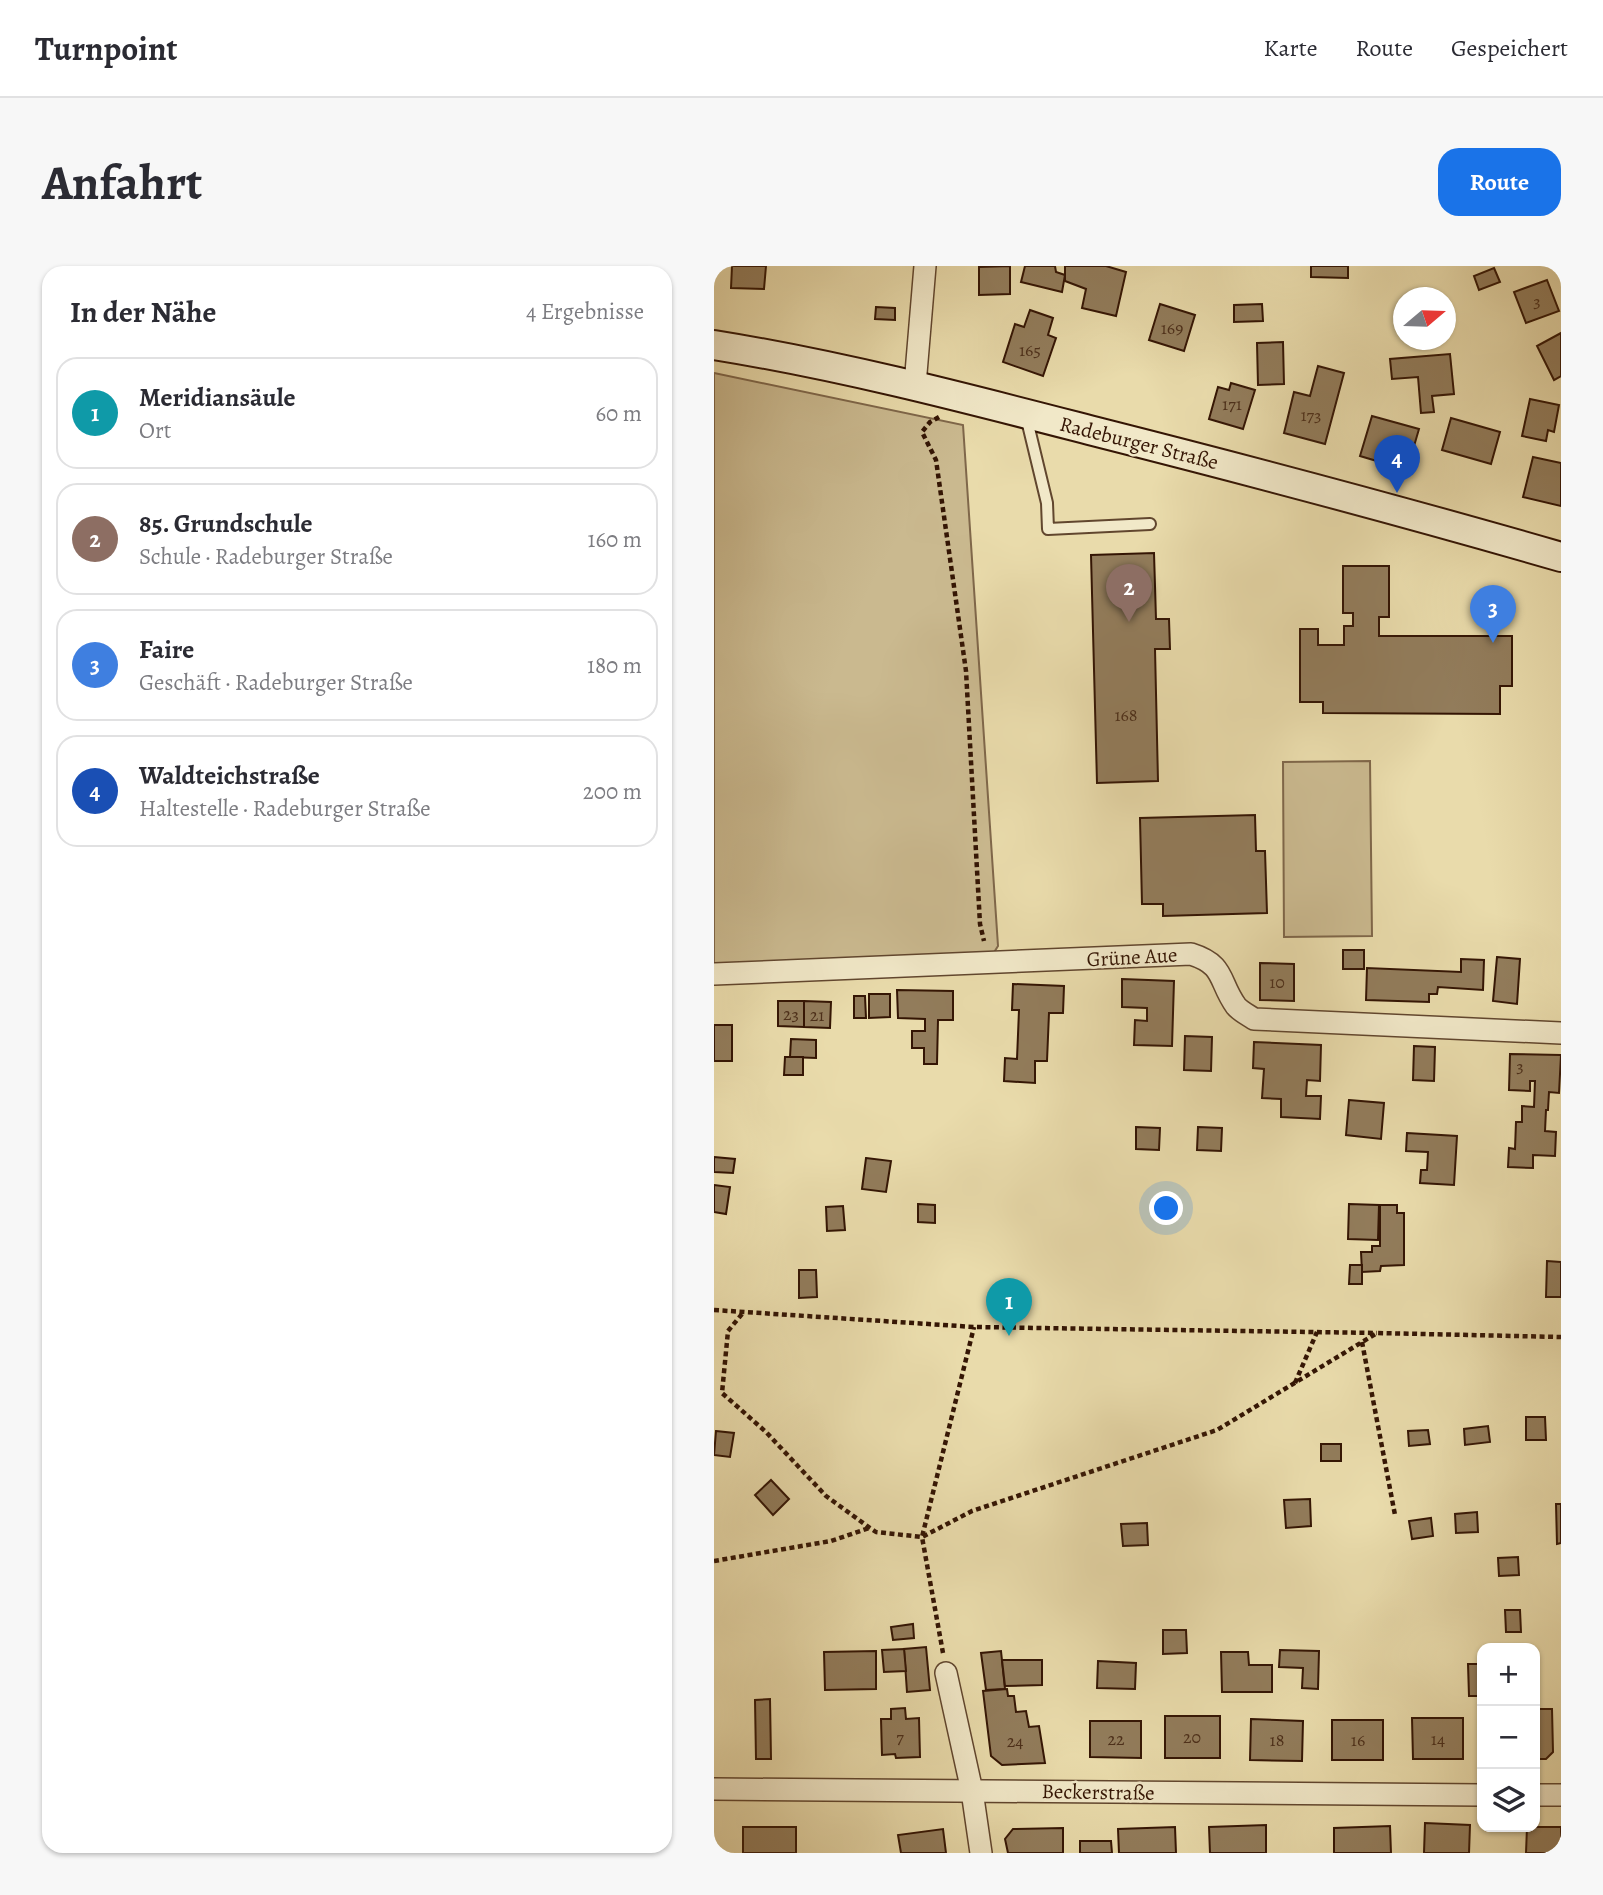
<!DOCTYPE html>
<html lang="de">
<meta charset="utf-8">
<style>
body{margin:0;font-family:Alegreya,serif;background:#f7f7f7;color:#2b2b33}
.controls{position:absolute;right:21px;bottom:21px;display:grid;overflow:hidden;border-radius:14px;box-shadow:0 2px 5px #0004}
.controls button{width:63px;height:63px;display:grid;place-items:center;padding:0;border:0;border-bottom:2px solid #e1e1e2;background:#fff;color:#2b2b33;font:35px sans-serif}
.compass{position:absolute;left:679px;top:21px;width:63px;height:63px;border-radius:50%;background:#fff;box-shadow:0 2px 5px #0004;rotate:71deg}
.you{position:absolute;left:453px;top:943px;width:24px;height:24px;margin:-18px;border:5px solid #fff;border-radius:50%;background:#1a73e8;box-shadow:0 0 0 10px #1a73e833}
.badge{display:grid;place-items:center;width:46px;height:46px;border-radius:50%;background:#1a73e8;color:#fff;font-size:23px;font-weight:700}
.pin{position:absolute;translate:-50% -58px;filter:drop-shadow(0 2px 4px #0008)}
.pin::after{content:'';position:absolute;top:37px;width:24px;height:21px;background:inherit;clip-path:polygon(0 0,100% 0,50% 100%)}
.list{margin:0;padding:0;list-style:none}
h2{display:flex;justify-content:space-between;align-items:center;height:91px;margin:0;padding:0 28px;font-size:30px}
h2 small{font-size:23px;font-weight:400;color:#7c7c81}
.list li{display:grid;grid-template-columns:46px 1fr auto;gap:21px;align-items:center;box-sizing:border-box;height:112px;margin:0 14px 14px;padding:0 14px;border:2px solid #e1e1e2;border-radius:21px}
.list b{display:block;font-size:26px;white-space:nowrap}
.list p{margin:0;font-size:23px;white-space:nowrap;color:#7c7c81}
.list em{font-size:23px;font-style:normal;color:#7c7c81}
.icon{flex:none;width:38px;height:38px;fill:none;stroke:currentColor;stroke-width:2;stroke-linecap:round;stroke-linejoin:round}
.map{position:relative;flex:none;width:847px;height:1587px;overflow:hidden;border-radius:21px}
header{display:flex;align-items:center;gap:42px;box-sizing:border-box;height:98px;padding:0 35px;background:#fff;border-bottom:2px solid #e1e1e2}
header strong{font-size:33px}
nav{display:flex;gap:38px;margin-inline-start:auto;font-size:24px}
.intro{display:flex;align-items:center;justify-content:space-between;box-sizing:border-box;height:168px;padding:0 42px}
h1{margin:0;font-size:49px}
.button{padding:18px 32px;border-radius:21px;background:#1a73e8;color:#fff;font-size:24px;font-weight:700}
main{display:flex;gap:42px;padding:0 42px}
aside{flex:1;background:#fff;border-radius:21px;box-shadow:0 2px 5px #0004}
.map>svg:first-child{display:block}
.green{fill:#cab98f;stroke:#7f674a;stroke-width:2}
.building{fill:#927c5b;stroke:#341504;stroke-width:2}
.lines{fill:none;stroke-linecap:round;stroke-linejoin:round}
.service-casing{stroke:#61462e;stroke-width:14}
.minor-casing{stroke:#61462e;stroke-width:24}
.secondary-casing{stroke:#341504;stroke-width:32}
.path{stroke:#341504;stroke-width:4.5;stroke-dasharray:5 3.5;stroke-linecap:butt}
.service{stroke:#f1e8c8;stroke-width:10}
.minor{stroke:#f1e8c8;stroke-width:21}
.secondary{stroke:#f1e8c8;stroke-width:28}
.labels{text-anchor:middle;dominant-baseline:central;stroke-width:5;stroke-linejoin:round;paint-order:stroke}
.number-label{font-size:18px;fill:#4c2f1a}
.street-label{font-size:21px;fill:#341504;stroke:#f1e8c8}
</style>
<header>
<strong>Turnpoint</strong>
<nav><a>Karte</a><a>Route</a><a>Gespeichert</a></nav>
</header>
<div class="intro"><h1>Anfahrt</h1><a class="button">Route</a></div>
<main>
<aside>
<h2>In der Nähe<small>4 Ergebnisse</small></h2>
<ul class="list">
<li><span class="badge" style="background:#0f9aa8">1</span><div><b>Meridiansäule</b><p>Ort</p></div><em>60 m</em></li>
<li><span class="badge" style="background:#8d6e63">2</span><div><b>85. Grundschule</b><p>Schule · Radeburger Straße</p></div><em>160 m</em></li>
<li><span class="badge" style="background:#3f7fe0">3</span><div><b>Faire</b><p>Geschäft · Radeburger Straße</p></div><em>180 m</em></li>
<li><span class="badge" style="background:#1a4fb4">4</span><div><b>Waldteichstraße</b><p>Haltestelle · Radeburger Straße</p></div><em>200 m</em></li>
</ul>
</aside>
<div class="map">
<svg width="847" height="1587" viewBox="0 0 847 1587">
<rect width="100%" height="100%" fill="#e9dbab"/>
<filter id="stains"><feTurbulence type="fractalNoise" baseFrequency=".00286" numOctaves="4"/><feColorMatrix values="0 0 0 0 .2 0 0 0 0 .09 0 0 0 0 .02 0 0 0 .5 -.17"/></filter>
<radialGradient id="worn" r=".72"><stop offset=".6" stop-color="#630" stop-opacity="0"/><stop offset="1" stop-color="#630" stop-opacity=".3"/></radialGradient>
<g class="green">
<polygon points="0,107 249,159 284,680 279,688 0,699"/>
<polygon points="656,495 658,670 570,671 569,496"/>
</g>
<g class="building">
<polygon points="18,0 52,0 50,23 17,22"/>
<polygon points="296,0 296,28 265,29 265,1"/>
<polygon points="311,0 341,0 342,6 351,9 348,26 307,16"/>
<polygon points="351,0 392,0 412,6 402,50 368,42 372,23 351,15"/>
<polygon points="597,0 634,0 634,12 597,11"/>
<polygon points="780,2 786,16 765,24 760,10"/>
<polygon points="833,14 845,45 812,57 800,26"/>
<polygon points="446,38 481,49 470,85 435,74"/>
<polygon points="548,38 549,55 520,56 520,39"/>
<polygon points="162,41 181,42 181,54 161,53"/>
<polygon points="316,44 339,52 334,69 342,72 329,110 289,96 301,58 310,61"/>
<polygon points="847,67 847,110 840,114 823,80"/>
<polygon points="569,76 570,118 544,119 543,77"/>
<polygon points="736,88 740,128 718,130 720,146 707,147 704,111 678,113 676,93"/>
<polygon points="604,100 630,107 611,178 570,167 580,126 596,130"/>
<polygon points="517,117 541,124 529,163 495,153 504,121 515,124"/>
<polygon points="816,133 845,139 840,166 834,164 832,175 808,170"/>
<polygon points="658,150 705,163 693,204 646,190"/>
<polygon points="737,152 786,166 777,198 728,184"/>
<polygon points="819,191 847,197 847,240 809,231"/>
<polygon points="440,287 442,353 455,353 456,383 441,383 444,515 383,517 377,289"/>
<polygon points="629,300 675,300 675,351 665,351 665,370 798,370 798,420 786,420 786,448 609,447 609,436 586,436 586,363 604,363 604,379 630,379 630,360 639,360 639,347 629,347"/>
<polygon points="541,549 542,585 551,585 553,647 449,650 449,638 428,638 426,552"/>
<rect x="629" y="684" width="21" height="19"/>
<polygon points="783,691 806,693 803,738 779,735"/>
<polygon points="747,693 770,694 769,724 724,721 723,728 715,728 715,736 652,734 653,702 747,706"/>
<polygon points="546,697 580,698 580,735 546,734"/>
<polygon points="408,713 460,715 458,780 420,779 421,754 433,755 433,742 408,741"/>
<polygon points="299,718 350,720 349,747 335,747 333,795 321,795 321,817 290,815 291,792 303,793 305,744 298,744"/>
<polygon points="183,724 239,725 239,754 224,754 223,798 210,798 210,782 198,782 198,765 211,765 211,753 184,752"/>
<polygon points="155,728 176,728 176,751 155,752"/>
<polygon points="140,730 151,730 152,752 140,752"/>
<polygon points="64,735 90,735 90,761 64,760"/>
<polygon points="90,735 117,736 116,762 90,761"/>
<rect x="0" y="759" width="18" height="36"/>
<polygon points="471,770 498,771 497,805 470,804"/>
<polygon points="77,773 102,774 102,792 76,791"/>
<polygon points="540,776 607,779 606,815 593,814 592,830 607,830 606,853 567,851 567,833 548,832 550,803 539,802"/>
<polygon points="700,780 721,781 720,815 699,814"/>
<polygon points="796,788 847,789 845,827 835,826 834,844 832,844 831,865 842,866 841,890 819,889 819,902 794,901 795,882 801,883 802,856 808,856 808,840 820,841 821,815 816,815 816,825 795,824"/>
<polygon points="71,791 89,791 89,809 70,809"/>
<polygon points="635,834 670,837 667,873 632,869"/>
<polygon points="422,861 446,862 445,884 422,883"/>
<polygon points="484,861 508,862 507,885 483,884"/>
<polygon points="693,867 743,870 740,919 706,917 707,904 713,904 714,886 692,885"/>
<polygon points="0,891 21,893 19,907 0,906"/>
<polygon points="152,892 177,895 172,926 148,923"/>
<polygon points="0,919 16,921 12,948 0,946"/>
<polygon points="204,938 221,939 221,957 204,956"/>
<polygon points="635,938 665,939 664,974 634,973"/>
<polygon points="666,939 683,939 683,947 690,947 690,999 667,1000 666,1005 648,1006 647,986 658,986 658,980 666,980"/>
<polygon points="129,940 131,964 113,965 112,941"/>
<polygon points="833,995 847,996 847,1031 832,1031"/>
<polygon points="636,999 648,999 648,1018 635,1018"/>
<polygon points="85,1004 102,1004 103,1031 85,1032"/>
<polygon points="812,1151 831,1151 832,1174 812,1174"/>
<polygon points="774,1160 776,1176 751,1179 750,1163"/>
<polygon points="714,1164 716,1178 695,1180 694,1165"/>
<polygon points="2,1165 20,1167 16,1191 0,1189"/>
<rect x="607" y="1178" width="20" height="17"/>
<polygon points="57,1214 75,1233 59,1249 41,1229"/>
<polygon points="596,1233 597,1260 572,1262 570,1234"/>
<polygon points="842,1238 847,1238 847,1277 843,1278"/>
<polygon points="763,1246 764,1266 742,1267 741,1248"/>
<polygon points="717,1252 719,1270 698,1273 695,1255"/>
<polygon points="433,1257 434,1279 409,1280 407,1258"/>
<polygon points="804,1291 805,1309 785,1310 784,1292"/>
<polygon points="791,1344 806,1344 807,1366 792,1366"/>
<polygon points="199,1358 200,1372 179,1374 177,1361"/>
<polygon points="449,1364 472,1364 473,1387 449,1388"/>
<polygon points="212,1381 216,1424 193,1426 190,1383"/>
<polygon points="190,1383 192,1405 170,1406 168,1384"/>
<polygon points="566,1384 605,1385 604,1423 588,1422 589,1402 565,1401"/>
<polygon points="162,1385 162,1423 111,1424 110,1386"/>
<polygon points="287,1385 291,1423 272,1424 267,1387"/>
<polygon points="507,1386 534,1386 535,1399 558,1399 558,1426 508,1426"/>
<polygon points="288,1394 328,1394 328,1419 291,1420"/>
<polygon points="384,1395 422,1397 421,1423 383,1422"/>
<polygon points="754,1398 765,1398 765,1430 755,1430"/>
<polygon points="293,1423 294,1430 300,1430 302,1446 312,1445 315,1461 325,1460 331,1497 288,1499 277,1490 269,1425"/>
<polygon points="56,1433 57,1493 42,1493 41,1434"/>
<polygon points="191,1442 192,1453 205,1452 206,1491 182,1492 181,1488 168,1489 167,1453 177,1453 177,1443"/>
<polygon points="821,1443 838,1443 839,1486 832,1493 821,1493"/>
<rect x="451" y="1450" width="55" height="42"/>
<polygon points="698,1452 749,1452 749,1493 699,1493"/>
<polygon points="537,1453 589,1455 588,1495 536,1494"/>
<rect x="618" y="1454" width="51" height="40"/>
<polygon points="376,1455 427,1455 427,1492 376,1491"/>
<polygon points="711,1557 756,1559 755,1587 710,1587"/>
<polygon points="552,1559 552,1587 496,1587 495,1561"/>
<polygon points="676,1560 677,1587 620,1587 620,1562"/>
<rect x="29" y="1561" width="53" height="26"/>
<polygon points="461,1561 462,1587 405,1587 404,1563"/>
<polygon points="813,1561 847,1561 847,1587 812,1587"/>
<polygon points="349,1562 349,1587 294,1587 291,1573 299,1563"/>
<polygon points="229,1563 232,1587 187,1587 184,1569"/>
<polygon points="366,1575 397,1575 398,1587 366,1587"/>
</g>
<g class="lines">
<g class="service-casing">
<polyline id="service" points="312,150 333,237 334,263 436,258"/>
</g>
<g class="minor-casing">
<g id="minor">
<polyline points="201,119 211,0"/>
<path d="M0,708L477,688C512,699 504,715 522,740C526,745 534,749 540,753L847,767"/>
<polyline points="232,1407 258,1525 267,1587"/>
<polyline points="0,1523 768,1529"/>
<polyline points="821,1529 847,1529"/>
</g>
</g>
<g class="secondary-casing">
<path id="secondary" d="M0,79C131,100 259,134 387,167C541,206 695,247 847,291"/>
</g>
<g class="path">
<polyline points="225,151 216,156 208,166 222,194 252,405 266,658 270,675"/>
<polyline points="0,1044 260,1061 663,1067"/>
<polyline points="28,1048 14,1065 8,1127 52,1166 112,1230 156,1262 162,1266 208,1271 260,1061"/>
<polyline points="648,1076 681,1249"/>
<polyline points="581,1117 603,1066"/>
<polyline points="0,1295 117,1275 155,1262"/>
<polyline points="229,1387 208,1271 258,1245 503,1164 663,1067 847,1071"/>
</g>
<use href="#service" class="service"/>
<use href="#minor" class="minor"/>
<use href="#secondary" class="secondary"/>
</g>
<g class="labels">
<g class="number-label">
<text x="823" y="35">3</text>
<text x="458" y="62">169</text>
<text x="316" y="84">165</text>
<text x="518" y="138">171</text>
<text x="597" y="149">173</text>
<text x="412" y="449">168</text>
<text x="563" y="716">10</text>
<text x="77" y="748">23</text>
<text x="103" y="749">21</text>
<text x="806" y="800">3</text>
<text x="186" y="1471">7</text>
<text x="478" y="1471">20</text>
<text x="402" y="1473">22</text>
<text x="724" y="1473">14</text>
<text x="563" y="1474">18</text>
<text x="644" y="1474">16</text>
<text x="301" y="1475">24</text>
</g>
<g class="street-label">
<text transform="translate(425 177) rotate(14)">Radeburger Straße</text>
<text transform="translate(418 691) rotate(-3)">Grüne Aue</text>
<text transform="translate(384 1526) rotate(1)">Beckerstraße</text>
</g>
</g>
<rect width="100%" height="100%" filter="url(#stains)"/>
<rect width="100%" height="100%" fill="url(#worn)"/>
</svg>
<div class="controls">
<button>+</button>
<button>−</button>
<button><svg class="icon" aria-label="layers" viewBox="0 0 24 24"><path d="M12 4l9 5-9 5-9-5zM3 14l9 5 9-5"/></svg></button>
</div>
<svg class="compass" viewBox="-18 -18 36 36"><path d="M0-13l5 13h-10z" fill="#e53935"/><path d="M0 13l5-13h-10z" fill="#7c7c81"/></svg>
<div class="you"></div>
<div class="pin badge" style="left:295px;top:1070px;background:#0f9aa8">1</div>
<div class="pin badge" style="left:415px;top:356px;background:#8d6e63">2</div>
<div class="pin badge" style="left:779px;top:377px;background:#3f7fe0">3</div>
<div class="pin badge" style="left:683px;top:227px;background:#1a4fb4">4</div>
</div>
</main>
